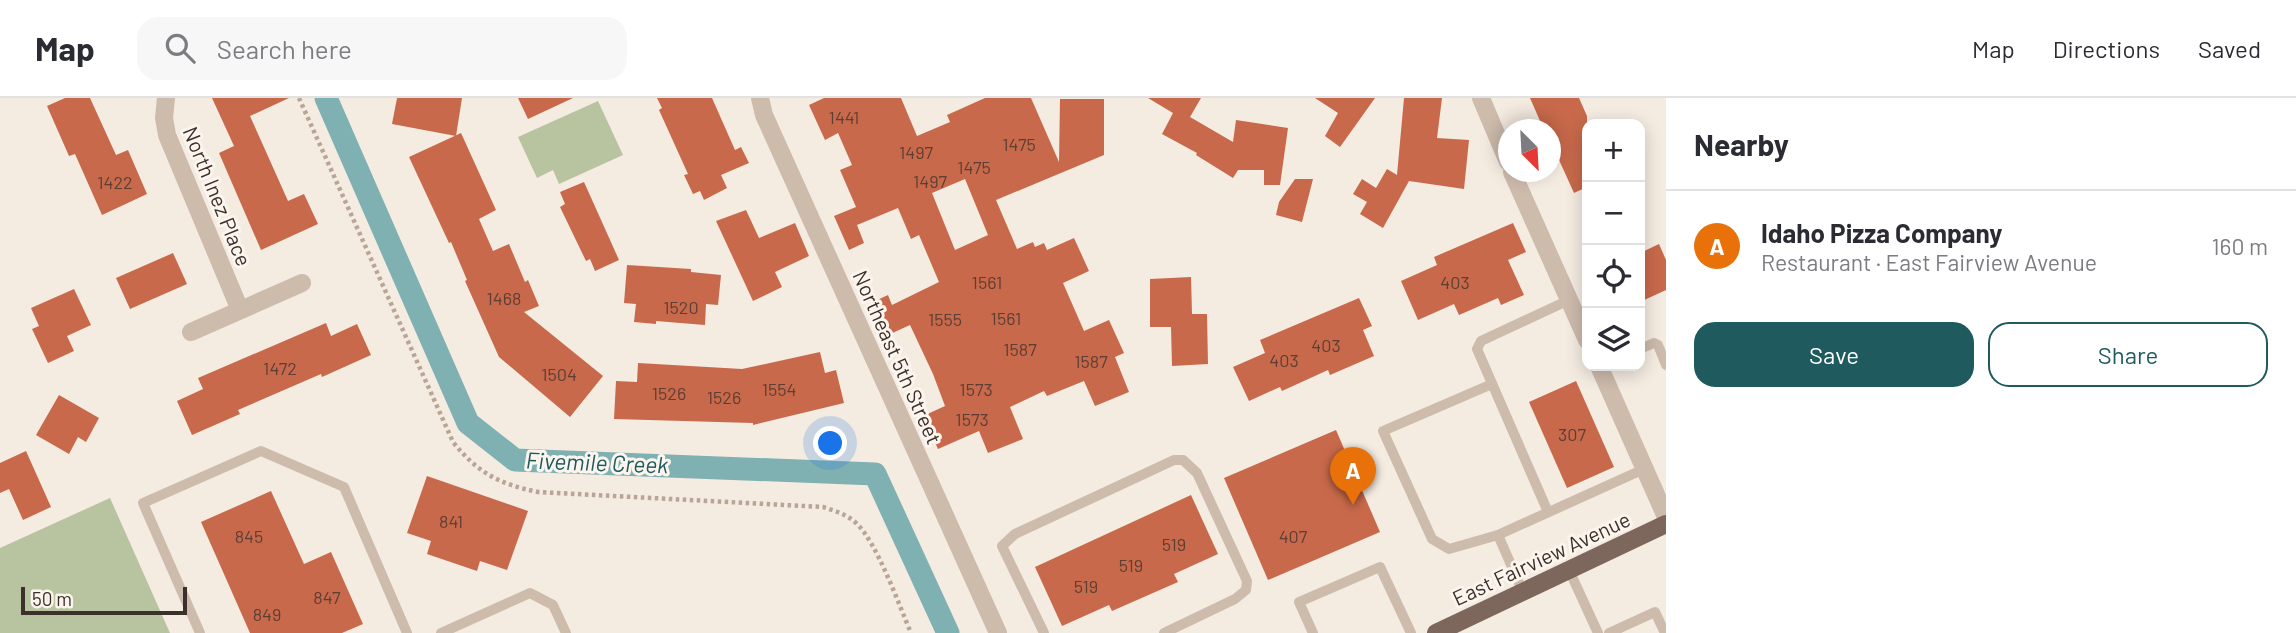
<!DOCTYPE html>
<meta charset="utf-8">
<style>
body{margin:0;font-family:Barlow,sans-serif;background:#f7f7f7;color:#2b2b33}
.controls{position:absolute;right:21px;top:21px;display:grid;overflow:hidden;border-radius:14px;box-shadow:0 4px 18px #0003}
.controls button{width:63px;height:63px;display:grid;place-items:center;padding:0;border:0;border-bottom:2px solid #e1e1e2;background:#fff;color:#2b2b33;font:35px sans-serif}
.compass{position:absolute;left:1498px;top:21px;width:63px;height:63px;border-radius:50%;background:#fff;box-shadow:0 4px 18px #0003;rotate:156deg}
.scale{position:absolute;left:21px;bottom:18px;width:166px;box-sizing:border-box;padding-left:7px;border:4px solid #3b302b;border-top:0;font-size:19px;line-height:24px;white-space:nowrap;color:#3b302b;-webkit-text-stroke:5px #fbf5ee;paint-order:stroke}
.you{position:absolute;left:831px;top:346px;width:24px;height:24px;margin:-18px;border:5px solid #fff;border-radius:50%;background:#1a73e8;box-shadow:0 0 0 10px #1a73e833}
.badge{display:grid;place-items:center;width:46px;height:46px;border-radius:50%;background:#1f5a5e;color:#fff;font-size:23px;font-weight:700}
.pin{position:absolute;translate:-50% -58px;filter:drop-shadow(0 2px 4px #0008)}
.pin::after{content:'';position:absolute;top:37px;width:24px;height:21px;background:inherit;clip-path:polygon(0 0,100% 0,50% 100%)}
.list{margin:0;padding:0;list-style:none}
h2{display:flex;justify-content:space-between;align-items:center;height:91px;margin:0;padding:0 28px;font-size:30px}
h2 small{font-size:23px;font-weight:400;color:#7c7c81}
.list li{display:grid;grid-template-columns:46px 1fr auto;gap:21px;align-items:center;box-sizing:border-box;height:112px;padding:0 28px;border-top:2px solid #e1e1e2}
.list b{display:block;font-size:26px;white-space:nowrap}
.list p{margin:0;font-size:23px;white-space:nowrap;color:#7c7c81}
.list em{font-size:23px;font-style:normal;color:#7c7c81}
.actions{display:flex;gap:14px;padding:21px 28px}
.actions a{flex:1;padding:16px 0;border:2px solid #1f5a5e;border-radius:21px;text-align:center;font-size:24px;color:#1f5a5e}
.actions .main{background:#1f5a5e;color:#fff}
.icon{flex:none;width:38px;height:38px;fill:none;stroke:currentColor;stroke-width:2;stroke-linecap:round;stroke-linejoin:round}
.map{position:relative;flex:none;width:1666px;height:535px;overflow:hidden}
header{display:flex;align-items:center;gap:42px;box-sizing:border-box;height:98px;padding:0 35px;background:#fff;border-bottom:2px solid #e1e1e2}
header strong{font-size:33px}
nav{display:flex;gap:38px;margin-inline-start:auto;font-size:24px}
.search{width:490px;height:63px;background:#f7f7f7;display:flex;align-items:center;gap:18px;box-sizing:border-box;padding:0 24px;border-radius:21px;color:#7c7c81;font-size:26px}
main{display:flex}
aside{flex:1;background:#fff}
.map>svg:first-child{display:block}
.green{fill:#b8c4a0}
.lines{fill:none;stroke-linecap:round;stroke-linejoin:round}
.canal{stroke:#7fb0b2;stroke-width:23}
.building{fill:#c8694b;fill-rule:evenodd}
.path{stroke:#b9a596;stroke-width:4.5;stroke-dasharray:3.5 3.5;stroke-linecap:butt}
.service{stroke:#cdbbac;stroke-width:10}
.minor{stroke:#cdbbac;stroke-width:18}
.primary{stroke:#7d675c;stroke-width:18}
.labels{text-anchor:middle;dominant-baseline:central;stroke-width:6;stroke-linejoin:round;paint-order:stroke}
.number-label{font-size:18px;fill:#5e3e33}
.street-label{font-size:21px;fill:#3b302b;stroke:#fbf5ee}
.water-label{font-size:23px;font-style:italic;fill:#1f5a5e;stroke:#fbf5ee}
</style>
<header>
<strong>Map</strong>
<div class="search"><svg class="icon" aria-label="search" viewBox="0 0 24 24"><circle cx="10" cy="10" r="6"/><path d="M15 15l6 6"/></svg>Search here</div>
<nav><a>Map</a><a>Directions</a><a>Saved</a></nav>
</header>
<main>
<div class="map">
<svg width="1666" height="535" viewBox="0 0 1666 535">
<rect width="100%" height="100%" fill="#f4ebe1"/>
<g class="green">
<polygon points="598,3 623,57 559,86 553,72 537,80 518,39"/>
<polygon points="110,400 170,535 0,535 0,450"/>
</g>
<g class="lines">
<polyline class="canal" points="326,0 468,325 515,362 875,376 948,535"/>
</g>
<g class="building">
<polygon points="65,0 90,0 116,57 128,52 147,96 102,117 75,56 69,58 47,8"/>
<polygon points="212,0 289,0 250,18 288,103 304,96 318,126 261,152 219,55 234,48"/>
<polygon points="397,0 462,0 456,38 392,26"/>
<polygon points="518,0 573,0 528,21"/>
<polygon points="657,0 712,0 735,52 741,49 749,65 721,77 727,90 704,102 700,93 693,96 684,77 688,76 659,12 662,10"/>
<path d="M824,0H901L917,38L950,24L947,17L985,0H1031L1059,64L1060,1H1104V57L996,102L1017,151L1033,144L1035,149L1044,145L1047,152L1074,140L1089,173L1063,185L1084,233L1109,222L1124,255L1115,259L1129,294L1095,308L1084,283L1047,298L1044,293L1010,309L1023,341L988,355L979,333L938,351L923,318L945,308L933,276L910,227L888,237L873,204L888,197L892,207L939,184L919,137L911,141L898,110L857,127L864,145L849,152L834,118L856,109L840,72L852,67L838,35L825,42L809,7ZM965,81L988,137L955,152L932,95Z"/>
<polygon points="1148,0 1201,0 1190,19 1233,44 1236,22 1288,30 1280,87 1264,87 1264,72 1238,72 1233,80 1196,57 1197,55 1162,36 1173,15"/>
<polygon points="1315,0 1375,0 1340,49 1325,38 1338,15"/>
<polygon points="1404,0 1442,0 1437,40 1469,42 1464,91 1409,83 1383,130 1360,116 1367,104 1353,96 1362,81 1376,90 1387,71 1397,77"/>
<polygon points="1530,0 1579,0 1587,18 1587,89 1574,95 1550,42 1550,32 1544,32"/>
<polygon points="461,35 496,112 479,121 493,153 509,146 525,184 528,182 539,208 524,214 603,278 570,319 499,259 465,183 467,182 451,144 449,145 409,59"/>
<polygon points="1295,81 1313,81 1302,124 1276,117 1279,104"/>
<polygon points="584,84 619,162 595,173 590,161 586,163 560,109 565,106 560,94"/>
<polygon points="746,112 759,140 795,125 809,158 775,174 782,189 753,203 716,123"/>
<polygon points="1513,125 1526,154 1508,162 1524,197 1501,207 1498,200 1459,217 1454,206 1418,222 1401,183 1437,167 1434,159"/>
<polygon points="1659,146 1666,162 1666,192 1640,204 1640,155"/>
<polygon points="173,155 187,186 130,211 116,180"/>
<polygon points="627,167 691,171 691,174 721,177 718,207 706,206 705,227 656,223 656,226 634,224 636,206 624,205"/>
<polygon points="1191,179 1192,216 1207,216 1208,266 1172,268 1171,229 1150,229 1150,181"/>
<polygon points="74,191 91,227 67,238 74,253 48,265 32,231 39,228 31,210"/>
<polygon points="1359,200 1372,228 1363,232 1374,258 1330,277 1328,272 1282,293 1280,289 1249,303 1233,269 1265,255 1260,242"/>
<polygon points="326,225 331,238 357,226 371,257 322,279 321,276 238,312 240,316 192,337 177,303 203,291 198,280"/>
<polygon points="820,254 825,275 836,272 844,305 753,327 753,325 614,321 616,283 637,284 638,265 742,271"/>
<polygon points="1576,283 1614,369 1567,390 1529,304"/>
<polygon points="59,297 99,320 86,344 78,339 69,356 36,337"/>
<polygon points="1336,332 1380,434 1268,482 1224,380"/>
<polygon points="26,353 51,409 23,422 9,391 0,395 0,365"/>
<polygon points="427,378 528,413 507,472 480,463 477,473 427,456 431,443 407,435"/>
<polygon points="271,393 304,466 331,454 363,526 342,535 250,535 201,424"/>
<polygon points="1191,397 1218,456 1174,476 1178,484 1112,513 1109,507 1062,528 1035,469"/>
</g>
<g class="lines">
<path class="path" d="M299,0L453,344C478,375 499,386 538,394L823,409C835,413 847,416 857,426C877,445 899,507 911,535"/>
<g class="service">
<polyline points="1640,251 1654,245 1658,247 1666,267"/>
<polyline points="1492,286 1383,333 1432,441 1449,451 1498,437"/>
<polyline points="1548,414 1477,251 1481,243 1569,202"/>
<polyline points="1569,472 1598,535"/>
<polyline points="1523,494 1498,437 1644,371"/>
<polyline points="200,535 143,405 261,353 344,389 407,535"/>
<polyline points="441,535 530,495 553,507 566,535"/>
<polyline points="1044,535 1002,448 1015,436 1174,362 1183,362 1197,375 1247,483 1246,492 1235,501 1164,535"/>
<polyline points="1313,535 1299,504 1380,469 1411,535"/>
<polyline points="1609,535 1655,514 1665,535"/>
</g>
<g class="minor">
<polyline points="166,0 164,20 167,37 240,212"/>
<polyline points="760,0 764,17 998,535"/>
<polyline points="1481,0 1508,64"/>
<polyline points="1512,74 1587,242"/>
<polyline points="191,234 302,185"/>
<polyline points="1599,268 1666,419"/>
</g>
<polyline class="primary" points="1436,535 1666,426"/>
</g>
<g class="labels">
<g class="number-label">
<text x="844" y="19">1441</text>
<text x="1019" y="46">1475</text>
<text x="916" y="54">1497</text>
<text x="974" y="69">1475</text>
<text x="930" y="83">1497</text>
<text x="115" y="84">1422</text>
<text x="987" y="184">1561</text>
<text x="1455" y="184">403</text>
<text x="504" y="200">1468</text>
<text x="681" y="209">1520</text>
<text x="1006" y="220">1561</text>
<text x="945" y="221">1555</text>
<text x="1326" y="247">403</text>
<text x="1020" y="251">1587</text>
<text x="1284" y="262">403</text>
<text x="1091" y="263">1587</text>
<text x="280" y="270">1472</text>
<text x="559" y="276">1504</text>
<text x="779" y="291">1554</text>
<text x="976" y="291">1573</text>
<text x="669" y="295">1526</text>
<text x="724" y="299">1526</text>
<text x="972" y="321">1573</text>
<text x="1572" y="336">307</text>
<text x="451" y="423">841</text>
<text x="249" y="438">845</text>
<text x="1293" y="438">407</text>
<text x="1174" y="446">519</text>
<text x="1131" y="467">519</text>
<text x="1086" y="488">519</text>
<text x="327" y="499">847</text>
<text x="267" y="516">849</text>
</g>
<g class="street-label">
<text transform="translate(218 98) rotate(68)">North Inez Place</text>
<text transform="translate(898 259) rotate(66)">Northeast 5th Street</text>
<text transform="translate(1541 460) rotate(-25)">East Fairview Avenue</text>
</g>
<g class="water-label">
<text transform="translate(597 364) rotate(2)">Fivemile Creek</text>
</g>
</g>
</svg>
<div class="controls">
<button>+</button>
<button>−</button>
<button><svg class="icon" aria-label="locate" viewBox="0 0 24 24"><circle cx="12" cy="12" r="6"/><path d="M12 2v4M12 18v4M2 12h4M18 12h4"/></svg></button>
<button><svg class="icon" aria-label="layers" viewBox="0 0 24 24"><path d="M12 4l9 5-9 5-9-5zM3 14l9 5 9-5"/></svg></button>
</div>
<svg class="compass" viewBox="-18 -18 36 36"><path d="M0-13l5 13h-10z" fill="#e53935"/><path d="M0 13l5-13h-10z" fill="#7c7c81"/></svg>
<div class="scale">50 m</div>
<div class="you"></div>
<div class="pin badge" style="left:1353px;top:407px;background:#e8710a">A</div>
</div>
<aside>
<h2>Nearby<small></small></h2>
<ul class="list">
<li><span class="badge" style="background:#e8710a">A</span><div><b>Idaho Pizza Company</b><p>Restaurant · East Fairview Avenue</p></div><em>160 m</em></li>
</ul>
<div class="actions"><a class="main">Save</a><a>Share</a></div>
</aside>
</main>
